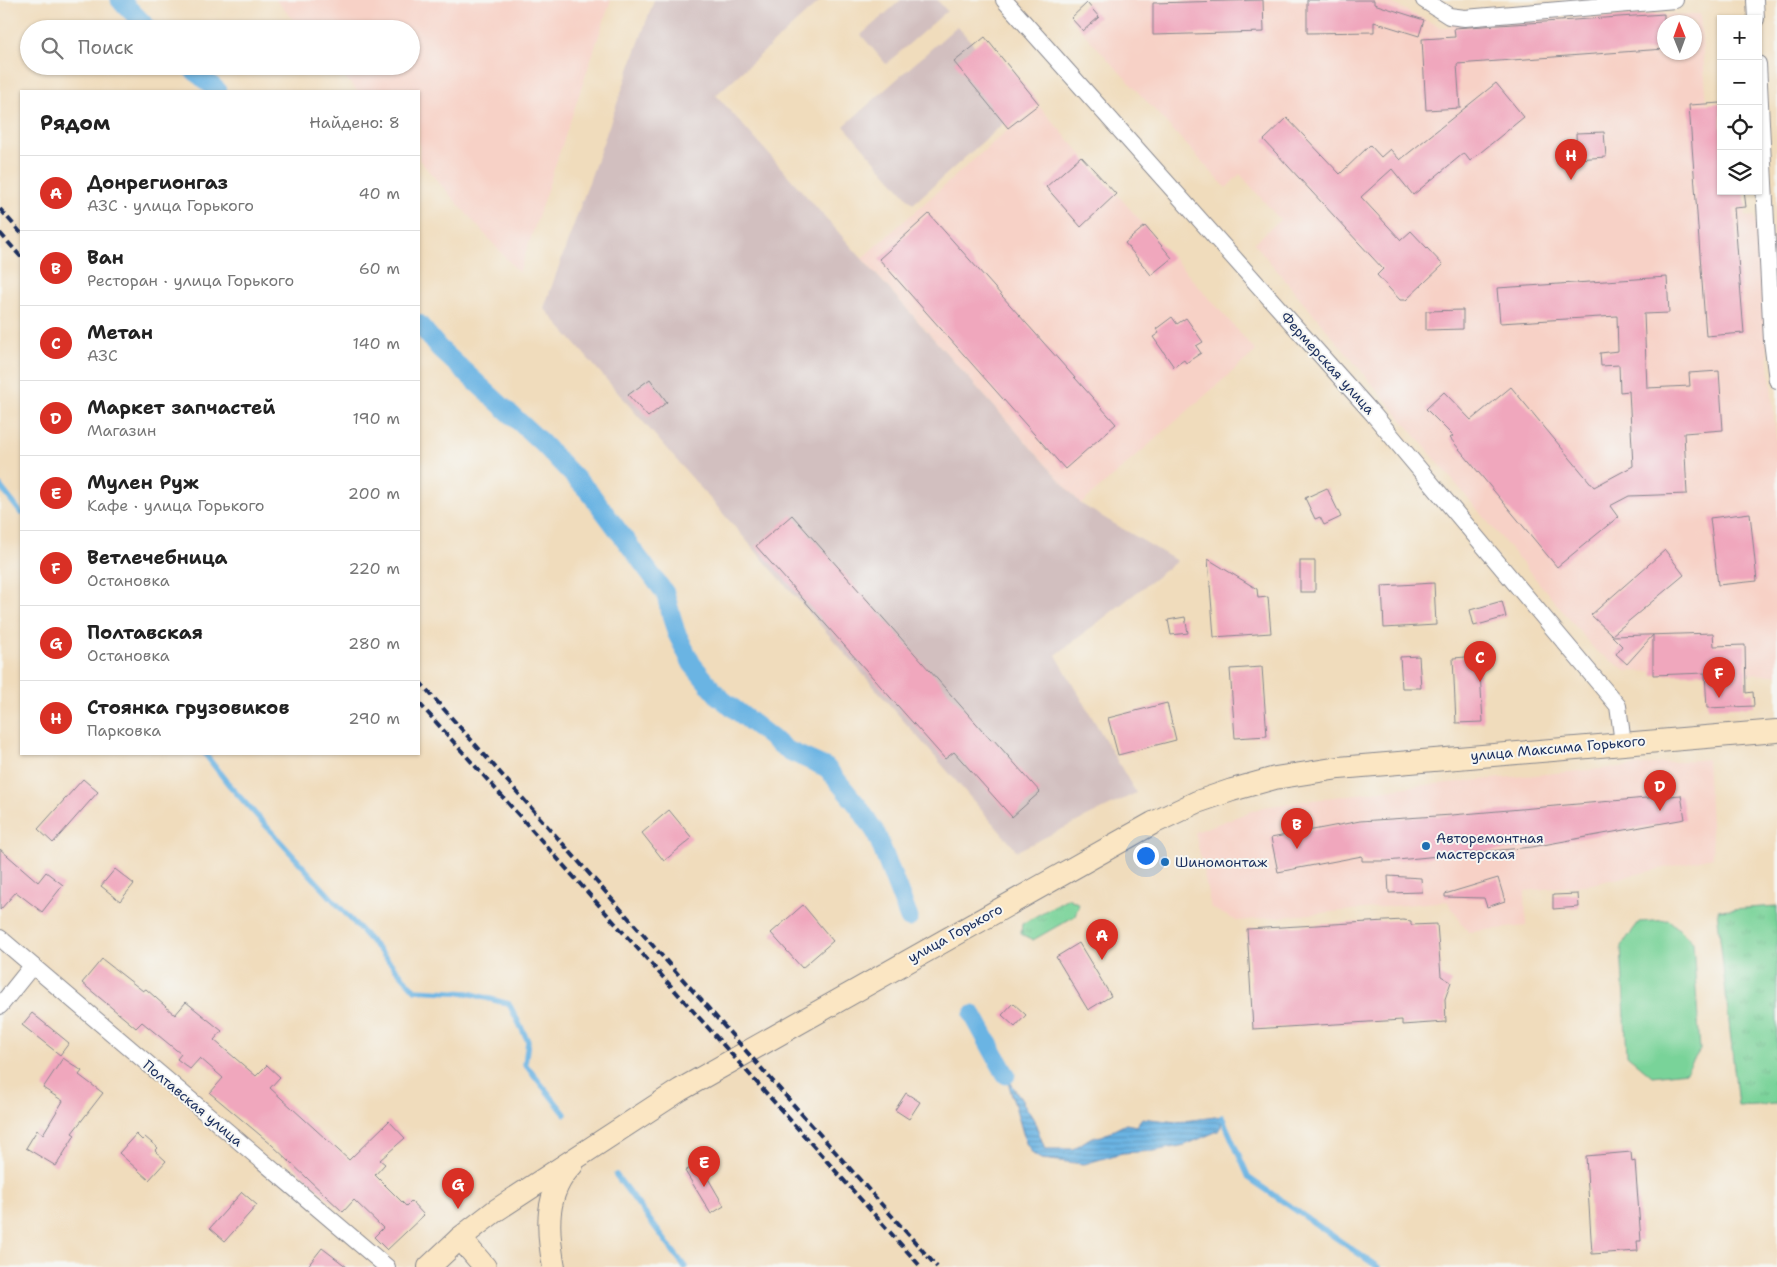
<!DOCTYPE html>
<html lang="ru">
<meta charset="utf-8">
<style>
body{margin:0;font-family:"Shantell Sans",sans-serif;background:#f2f2f2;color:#222}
.controls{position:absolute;right:15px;top:15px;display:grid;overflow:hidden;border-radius:0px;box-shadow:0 1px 4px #0004}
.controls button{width:45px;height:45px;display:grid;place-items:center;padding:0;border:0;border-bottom:1px solid #e0e0e0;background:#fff;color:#222;font:25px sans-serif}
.compass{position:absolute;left:1657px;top:15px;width:45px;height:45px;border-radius:50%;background:#fff;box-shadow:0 1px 4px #0004;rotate:359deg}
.you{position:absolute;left:1145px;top:855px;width:18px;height:18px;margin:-12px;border:4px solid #fff;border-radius:50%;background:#1a73e8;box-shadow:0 0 0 8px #1a73e833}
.badge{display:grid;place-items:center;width:32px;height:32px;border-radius:50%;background:#d93025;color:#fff;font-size:16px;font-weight:700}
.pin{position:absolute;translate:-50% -41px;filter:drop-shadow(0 1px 2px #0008)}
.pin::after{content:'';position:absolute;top:26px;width:18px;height:15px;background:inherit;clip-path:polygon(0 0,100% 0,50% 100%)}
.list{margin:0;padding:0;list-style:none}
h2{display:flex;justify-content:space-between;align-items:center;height:65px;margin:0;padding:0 20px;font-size:21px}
h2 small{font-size:16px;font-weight:400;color:#767676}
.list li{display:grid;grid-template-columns:32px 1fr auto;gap:15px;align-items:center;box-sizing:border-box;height:75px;padding:0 20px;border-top:1px solid #e0e0e0}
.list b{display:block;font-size:19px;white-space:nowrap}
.list p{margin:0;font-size:16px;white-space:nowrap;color:#767676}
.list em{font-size:16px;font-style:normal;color:#767676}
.icon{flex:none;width:28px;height:28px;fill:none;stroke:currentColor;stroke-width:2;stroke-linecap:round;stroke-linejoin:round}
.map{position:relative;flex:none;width:1777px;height:1267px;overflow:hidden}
.search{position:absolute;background:#fff;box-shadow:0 1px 4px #0004;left:20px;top:20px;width:400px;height:55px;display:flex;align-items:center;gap:12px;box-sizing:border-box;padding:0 18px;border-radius:28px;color:#767676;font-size:19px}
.panel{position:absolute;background:#fff;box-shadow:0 1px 4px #0004;left:20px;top:90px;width:400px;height:665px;border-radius:0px}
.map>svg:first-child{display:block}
.built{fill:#f7d1c6;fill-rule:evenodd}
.industrial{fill:#d2bfbf}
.grass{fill:url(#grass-tufts);stroke:#4a817c}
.pitch{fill:#79d399;stroke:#4a817c}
.water{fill:url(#water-rules);stroke:#4372a0}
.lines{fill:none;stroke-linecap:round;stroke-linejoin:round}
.stream{stroke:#6bb4e3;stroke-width:5.5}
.canal{stroke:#6bb4e3;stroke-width:19}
.building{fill:#f0a7bd}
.minor-casing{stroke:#86868d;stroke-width:18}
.secondary-casing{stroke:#86868d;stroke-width:24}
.minor{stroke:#fff;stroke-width:16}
.secondary{stroke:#fbe6c3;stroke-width:22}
.rail{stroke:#1b2f5e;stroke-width:4;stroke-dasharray:8 4;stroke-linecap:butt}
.poi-dot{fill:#1f6fb2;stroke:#f6f6f2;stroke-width:2}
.labels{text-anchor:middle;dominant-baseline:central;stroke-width:4;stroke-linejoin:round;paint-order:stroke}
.street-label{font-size:14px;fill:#1b2f5e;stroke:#f6f6f2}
.poi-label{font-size:14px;fill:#1b2f5e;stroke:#f6f6f2;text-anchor:start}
</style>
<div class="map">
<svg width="1777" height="1267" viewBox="0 0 1777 1267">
<defs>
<pattern id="grass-tufts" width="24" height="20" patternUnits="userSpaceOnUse" patternTransform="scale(1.25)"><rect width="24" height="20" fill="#79d399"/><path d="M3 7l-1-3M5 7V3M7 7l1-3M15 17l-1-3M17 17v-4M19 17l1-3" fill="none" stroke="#68b586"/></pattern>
<pattern id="water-rules" width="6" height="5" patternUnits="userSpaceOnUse" patternTransform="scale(1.25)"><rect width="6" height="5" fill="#6bb4e3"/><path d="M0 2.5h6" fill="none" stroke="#5793bb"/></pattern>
</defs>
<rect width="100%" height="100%" fill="#f6f6f2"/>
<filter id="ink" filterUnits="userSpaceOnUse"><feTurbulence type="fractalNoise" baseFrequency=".02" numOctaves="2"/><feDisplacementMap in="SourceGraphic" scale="10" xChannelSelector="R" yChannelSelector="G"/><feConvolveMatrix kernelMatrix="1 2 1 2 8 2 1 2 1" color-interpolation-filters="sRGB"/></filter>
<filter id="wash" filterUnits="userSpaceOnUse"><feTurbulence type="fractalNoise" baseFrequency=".0096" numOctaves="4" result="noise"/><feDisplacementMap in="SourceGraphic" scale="20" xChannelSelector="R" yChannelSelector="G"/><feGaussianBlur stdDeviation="1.12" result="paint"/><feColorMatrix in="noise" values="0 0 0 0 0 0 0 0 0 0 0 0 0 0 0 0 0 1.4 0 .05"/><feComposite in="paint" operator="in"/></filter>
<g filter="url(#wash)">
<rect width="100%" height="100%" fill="#f0dcbc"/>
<g class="built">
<polygon points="276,0 611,0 519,273 419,160 419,91 357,91 335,66 411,66 411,29 301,29"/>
<path d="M1089,0H1385L1442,28L1451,27L1452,21L1700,14L1707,104L1721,191H1744L1746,217L1755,216L1777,449V675L1627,671L1596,651L1254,243L1280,220L1240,174L1226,188L1070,18ZM1664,22H1694V52H1664Z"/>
<polygon points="1037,104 1256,351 1081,504 862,258"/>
<polygon points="1707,759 1713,857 1592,884 1525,891 1526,926 1468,932 1447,901 1237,921 1211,908 1195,832 1263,807 1414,786"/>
</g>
<g class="industrial">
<polygon points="654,0 821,0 716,95 1081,504 1177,561 1056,655 1136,793 1017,851 544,308"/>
<polygon points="901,0 937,0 947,11 886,64 861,35"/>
<polygon points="957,26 1026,103 913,204 844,126"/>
</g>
<g class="grass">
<polygon points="1068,898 1079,904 1075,916 1033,940 1021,934 1022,924"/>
<polygon points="1777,906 1777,1104 1738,1106 1717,910"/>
</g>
<polygon class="pitch" points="1669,920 1693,942 1700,1050 1686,1072 1652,1076 1627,1055 1621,946 1639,922"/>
<polygon class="water" points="1006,1075 1034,1120 1045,1149 1073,1149 1090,1138 1102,1136 1126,1124 1136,1126 1142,1118 1176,1122 1223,1116 1220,1130 1185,1145 1154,1151 1122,1153 1084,1164 1042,1159 1033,1154 1026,1143"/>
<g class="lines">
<g class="stream">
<polyline points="0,486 21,513"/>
<polyline points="205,754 229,785 415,990 468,993 509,1004 528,1041 525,1064 565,1114"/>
<polyline points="1222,1117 1249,1178 1378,1267"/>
<polyline points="616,1175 685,1267"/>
</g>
<g class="canal">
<polyline points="120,0 149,29"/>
<polyline points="189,66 218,91"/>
<polyline points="419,324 439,348 541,442 590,493 665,593 676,632 692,664 719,697 787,750 827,768 858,806 876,833 909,918"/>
<polyline points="973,1015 1006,1075"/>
</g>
</g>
<g id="blocks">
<g class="building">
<polygon points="1263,0 1264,32 1153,35 1153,3"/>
<polygon points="1307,0 1374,0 1374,4 1424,20 1419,36 1374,22 1374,32 1307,33"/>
<polygon points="1087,3 1099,17 1083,31 1071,18"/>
<polygon points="1664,14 1664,49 1457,64 1460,108 1426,110 1422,39 1455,37 1454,28"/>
<polygon points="985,37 1039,104 1008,128 954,62"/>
<polygon points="1496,83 1524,117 1470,161 1464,153 1413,195 1392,169 1361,197 1401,240 1411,231 1443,265 1406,300 1400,300 1377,275 1383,269 1264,140 1287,118 1340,174 1370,145 1381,157 1390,149 1400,160"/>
<polygon points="1721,103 1721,191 1744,191 1746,207 1734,208 1744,333 1706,336 1689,105"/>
<polygon points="1604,132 1606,157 1577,159 1576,133"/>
<polygon points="1081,156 1116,194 1081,227 1046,187"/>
<polygon points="929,214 1116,424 1065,469 879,259"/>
<polygon points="1145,226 1172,258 1151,275 1125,243"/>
<polygon points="1667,277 1669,313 1644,314 1647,388 1690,386 1689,373 1719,371 1723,430 1684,433 1687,494 1629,496 1610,506 1618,517 1557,567 1450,438 1453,436 1426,409 1444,392 1471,420 1511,387 1594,487 1633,466 1629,391 1620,392 1619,365 1601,366 1600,353 1618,351 1617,316 1500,323 1497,288"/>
<polygon points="1463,310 1463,329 1426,330 1426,311"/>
<polygon points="1172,317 1177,324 1186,318 1203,342 1196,346 1201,353 1186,363 1184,360 1174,367 1153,337 1159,333 1156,329"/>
<polygon points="650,379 667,402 648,417 628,395"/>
<polygon points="1327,488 1341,517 1324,525 1320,517 1315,519 1305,498"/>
<polygon points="1750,513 1757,581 1718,585 1710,518"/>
<polygon points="792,515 991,740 993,739 1040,792 1012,817 954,752 945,759 756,546"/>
<polygon points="1665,550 1684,575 1612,635 1591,615"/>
<polygon points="1208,559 1257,589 1258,598 1268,597 1271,633 1214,637"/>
<rect x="1300" y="561" width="15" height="31"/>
<polygon points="1434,583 1436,625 1384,628 1382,586"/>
<polygon points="1502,601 1506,617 1474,626 1470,610"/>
<polygon points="1185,617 1188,633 1171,635 1168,620"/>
<polygon points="1713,633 1714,646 1745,645 1746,693 1753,692 1754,706 1707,708 1705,673 1653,675 1653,635 1627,664 1616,654 1622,646 1612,636"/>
<polygon points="1419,656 1421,688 1402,688 1400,657"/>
<polygon points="1479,656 1483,722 1456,723 1453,658"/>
<polygon points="1262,667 1267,736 1235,738 1230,669"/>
<polygon points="1167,703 1176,740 1118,755 1108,718"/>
<polygon points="83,779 98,792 53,843 38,829"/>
<polygon points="1681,795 1685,819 1532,847 1387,861 1362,861 1362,856 1278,872 1271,838 1360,821 1452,815"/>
<polygon points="669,810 692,838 664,861 642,833"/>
<polygon points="0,849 38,882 46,872 63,885 42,912 16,892 0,910"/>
<polygon points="115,869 134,884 120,901 101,886"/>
<polygon points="1388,876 1421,878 1422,892 1389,893"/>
<polygon points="1498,878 1505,901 1487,907 1484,898 1445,897 1445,894"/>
<polygon points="1578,894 1579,907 1553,909 1553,895"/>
<polygon points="803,905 833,941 802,968 771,933"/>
<polygon points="1403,920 1411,921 1411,925 1437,924 1441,976 1451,982 1445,999 1446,1022 1402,1025 1402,1020 1253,1029 1247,929"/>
<polygon points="1079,943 1111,996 1088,1010 1056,957"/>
<polygon points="102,959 143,991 146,989 175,1015 186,1002 222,1031 214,1040 256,1076 267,1065 280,1077 270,1088 349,1160 389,1121 405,1138 380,1160 385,1164 375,1175 406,1206 411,1201 424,1215 387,1250 374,1237 383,1228 354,1200 343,1212 272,1145 210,1093 223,1078 200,1058 190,1069 177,1059 181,1054 142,1022 136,1028 82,983"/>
<polygon points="1013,1003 1026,1015 1015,1027 1002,1015"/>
<polygon points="32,1013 69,1043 60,1055 22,1025"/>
<polygon points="63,1058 82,1071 79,1075 103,1093 72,1133 75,1135 56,1166 26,1148 37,1130 43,1134 63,1101 43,1088"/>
<polygon points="906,1093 920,1102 909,1119 895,1110"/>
<polygon points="136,1134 142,1140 145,1137 158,1148 155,1151 166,1161 149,1180 119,1153"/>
<polygon points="1631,1152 1632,1162 1635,1161 1641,1241 1637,1241 1638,1251 1592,1254 1586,1156"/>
<polygon points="699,1163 724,1206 711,1214 685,1171"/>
<polygon points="242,1192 257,1205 225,1241 210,1228"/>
<polygon points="322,1248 347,1267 307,1267"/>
</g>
</g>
</g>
<g filter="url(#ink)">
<use href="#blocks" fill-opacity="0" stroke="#86868d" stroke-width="1"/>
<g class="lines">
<g class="minor-casing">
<g id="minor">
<polyline points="1004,0 1373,414 1618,706 1623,743"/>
<polyline points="1424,0 1449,16 1465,18 1675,0"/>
<polyline points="1755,0 1756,19"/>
<polyline points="1758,64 1772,341 1777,380"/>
<polyline points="0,938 387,1267"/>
<polyline points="0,1006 32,966"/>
</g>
</g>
<g class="secondary-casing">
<g id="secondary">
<polyline points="460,1238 485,1267"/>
<polyline points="429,1267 460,1238 495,1211 680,1090 1153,823 1197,802 1232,790 1275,778 1339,768 1777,731"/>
<path d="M554,1267C547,1231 544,1193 572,1165"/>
</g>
</g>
<use href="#minor" class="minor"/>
<use href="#secondary" class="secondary"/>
<g class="rail">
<polyline points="0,209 21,233"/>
<polyline points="0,233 21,257"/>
<polyline points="419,681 937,1267"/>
<polyline points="419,703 921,1267"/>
</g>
</g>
</g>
<g class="poi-dot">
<circle cx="1426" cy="846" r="5"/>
<circle cx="1165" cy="862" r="5"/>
</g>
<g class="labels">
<g class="street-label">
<text transform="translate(1328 363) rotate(48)">Фермерская улица</text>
<text transform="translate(1558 748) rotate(-5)">улица Максима Горького</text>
<text transform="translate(955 933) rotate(-29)">улица Горького</text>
<text transform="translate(193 1103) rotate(40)">Полтавская улица</text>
</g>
<g class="poi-label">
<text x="1436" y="838">Авторемонтная<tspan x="1436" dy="16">мастерская</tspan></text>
<text x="1175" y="862">Шиномонтаж</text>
</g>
</g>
</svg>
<div class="controls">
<button>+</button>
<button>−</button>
<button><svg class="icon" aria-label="locate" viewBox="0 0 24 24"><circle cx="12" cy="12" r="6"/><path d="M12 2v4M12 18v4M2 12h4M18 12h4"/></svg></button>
<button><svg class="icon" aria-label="layers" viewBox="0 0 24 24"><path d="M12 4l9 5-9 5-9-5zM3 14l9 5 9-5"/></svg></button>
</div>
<svg class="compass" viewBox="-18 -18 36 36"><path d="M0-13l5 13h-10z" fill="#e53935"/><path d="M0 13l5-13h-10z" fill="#767676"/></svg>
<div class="you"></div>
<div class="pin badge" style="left:1102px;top:960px">A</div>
<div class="pin badge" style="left:1297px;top:849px">B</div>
<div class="pin badge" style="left:1480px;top:682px">C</div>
<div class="pin badge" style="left:1660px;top:811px">D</div>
<div class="pin badge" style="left:704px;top:1187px">E</div>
<div class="pin badge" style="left:1719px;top:698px">F</div>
<div class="pin badge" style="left:458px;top:1209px">G</div>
<div class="pin badge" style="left:1571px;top:180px">H</div>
<div class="search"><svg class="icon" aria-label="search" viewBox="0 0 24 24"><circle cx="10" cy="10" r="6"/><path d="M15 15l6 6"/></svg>Поиск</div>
<section class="panel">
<h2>Рядом<small>Найдено: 8</small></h2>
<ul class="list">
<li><span class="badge">A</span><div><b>Донрегионгаз</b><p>АЗС · улица Горького</p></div><em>40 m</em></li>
<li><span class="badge">B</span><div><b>Ван</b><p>Ресторан · улица Горького</p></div><em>60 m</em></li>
<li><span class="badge">C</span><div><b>Метан</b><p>АЗС</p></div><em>140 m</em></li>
<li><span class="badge">D</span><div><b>Маркет запчастей</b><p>Магазин</p></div><em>190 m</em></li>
<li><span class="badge">E</span><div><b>Мулен Руж</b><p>Кафе · улица Горького</p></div><em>200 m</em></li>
<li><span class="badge">F</span><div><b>Ветлечебница</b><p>Остановка</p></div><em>220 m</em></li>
<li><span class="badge">G</span><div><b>Полтавская</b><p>Остановка</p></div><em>280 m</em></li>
<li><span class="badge">H</span><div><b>Стоянка грузовиков</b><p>Парковка</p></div><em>290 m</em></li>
</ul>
</section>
</div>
